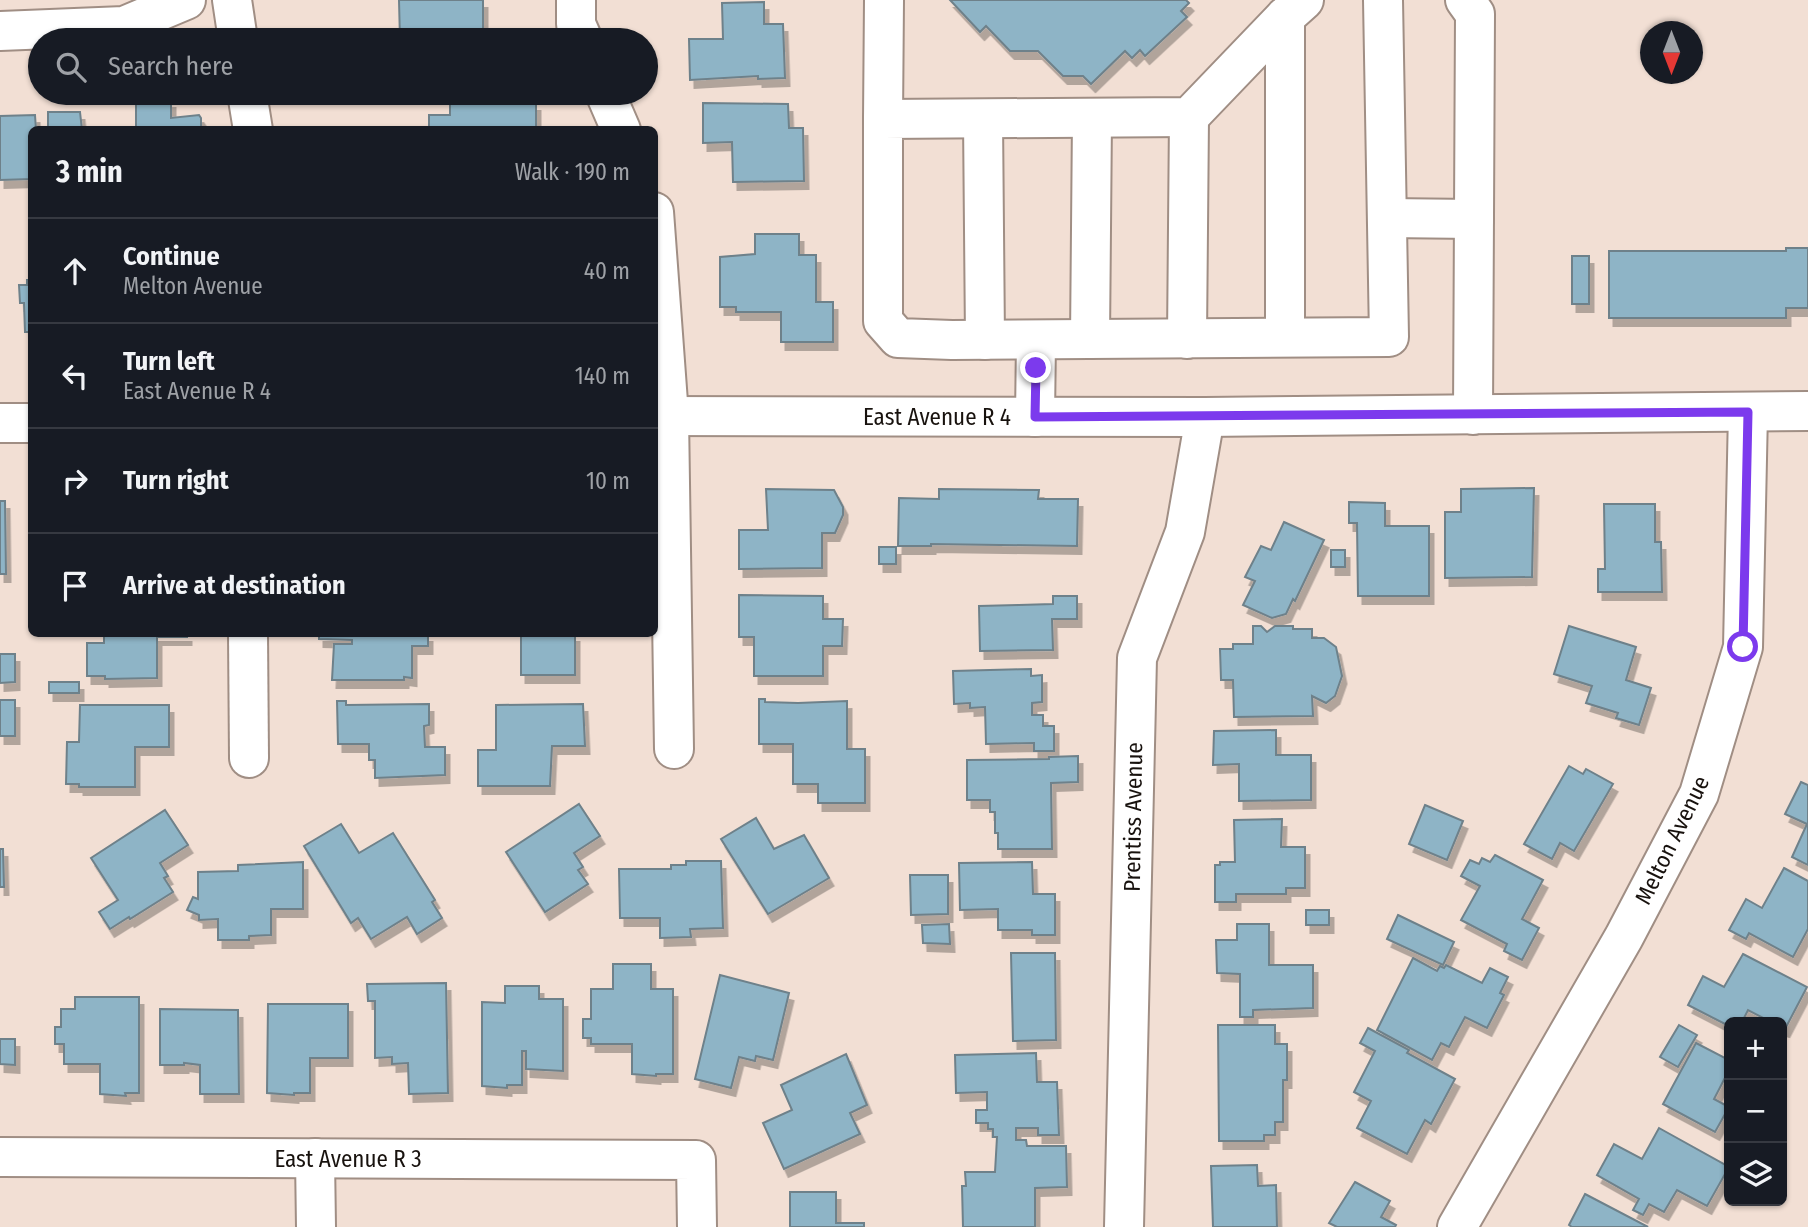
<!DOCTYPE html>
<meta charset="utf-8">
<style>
body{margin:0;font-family:"Fira Sans Condensed",sans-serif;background:#242831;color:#f1f3f6}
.controls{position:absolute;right:21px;bottom:21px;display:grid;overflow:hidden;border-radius:10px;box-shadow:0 2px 5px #0004}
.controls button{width:63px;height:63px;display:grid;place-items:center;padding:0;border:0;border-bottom:2px solid #363941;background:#171b24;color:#f1f3f6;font:35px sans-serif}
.compass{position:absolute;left:1640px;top:21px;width:63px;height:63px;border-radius:50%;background:#171b24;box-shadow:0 2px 5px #0004;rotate:180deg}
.stop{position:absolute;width:21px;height:21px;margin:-16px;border:5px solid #7c3aed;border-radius:50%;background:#fff}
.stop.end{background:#7c3aed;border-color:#fff;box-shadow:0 2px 7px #0008}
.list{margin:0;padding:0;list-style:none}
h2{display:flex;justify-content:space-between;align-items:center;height:91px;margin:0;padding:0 28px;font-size:30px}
h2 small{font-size:23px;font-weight:400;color:#9ea1a6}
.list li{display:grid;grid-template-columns:46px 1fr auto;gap:21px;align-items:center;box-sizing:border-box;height:105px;padding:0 28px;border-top:2px solid #363941}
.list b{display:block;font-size:26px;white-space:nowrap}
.list p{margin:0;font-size:23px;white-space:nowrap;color:#9ea1a6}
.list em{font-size:23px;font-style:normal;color:#9ea1a6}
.icon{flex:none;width:38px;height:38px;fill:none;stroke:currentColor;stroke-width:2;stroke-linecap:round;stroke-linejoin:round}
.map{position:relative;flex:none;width:1808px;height:1227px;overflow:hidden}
.search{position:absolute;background:#171b24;box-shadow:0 2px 5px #0004;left:28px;top:28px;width:630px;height:77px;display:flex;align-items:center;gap:18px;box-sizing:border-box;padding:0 24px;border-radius:38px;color:#9ea1a6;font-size:26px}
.panel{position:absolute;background:#171b24;box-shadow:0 2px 5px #0004;left:28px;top:126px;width:630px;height:511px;border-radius:10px}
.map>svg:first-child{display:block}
.building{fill:#8eb4c6;stroke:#6e818a;stroke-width:2;filter:url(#shadow)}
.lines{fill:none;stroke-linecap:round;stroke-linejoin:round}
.minor-casing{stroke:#a08e84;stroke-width:42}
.minor{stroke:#fff;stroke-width:38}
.route{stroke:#7c3aed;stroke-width:9}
.labels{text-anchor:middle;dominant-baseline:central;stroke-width:7;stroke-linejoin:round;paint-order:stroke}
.street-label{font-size:23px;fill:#18120e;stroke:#fff}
</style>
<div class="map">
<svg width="1808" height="1227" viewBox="0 0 1808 1227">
<defs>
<filter id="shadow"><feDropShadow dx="4.5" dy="8" stdDeviation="0" flood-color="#0004"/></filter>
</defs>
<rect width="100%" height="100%" fill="#f2dfd4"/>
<g class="building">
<polygon points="399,0 483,0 483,40 400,40"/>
<polygon points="950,0 1186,0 1189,3 1181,11 1187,17 1145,56 1140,50 1132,58 1125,51 1091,84 1083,76 1063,76 1038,51 1010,51 986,26 980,32"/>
<polygon points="764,2 764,24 783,24 785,78 758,79 758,76 690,80 689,39 723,39 722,3"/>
<polygon points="171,100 171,118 199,115 201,118 201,130 136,130 136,101"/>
<polygon points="450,103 536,103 536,130 429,130 429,115 450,115"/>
<polygon points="703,103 788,104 789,128 803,128 804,181 733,182 732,142 703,143"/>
<polygon points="48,112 80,112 82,130 48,130"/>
<polygon points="35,115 36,130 32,130 32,179 0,180 0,116"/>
<polygon points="755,234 799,234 799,255 816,255 816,302 833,302 833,342 781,342 781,312 736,312 736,307 720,307 720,257 755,254"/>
<polygon points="1786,248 1808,248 1808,308 1786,308 1786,318 1609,318 1609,251 1786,251"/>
<rect x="1572" y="256" width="17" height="48"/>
<polygon points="27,280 32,280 32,332 25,332 24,303 20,303 19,285 27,285"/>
<polygon points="1534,488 1532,577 1445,578 1445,512 1461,512 1461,489"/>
<polygon points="766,489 834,490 843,507 843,515 835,533 822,533 822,568 739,569 739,530 768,530"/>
<polygon points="939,489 1039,490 1038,499 1078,499 1077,546 931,544 931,546 898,546 899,498 939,499"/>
<polygon points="0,501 5,501 6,574 0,574"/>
<polygon points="1349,502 1385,503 1385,526 1429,526 1429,596 1358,596 1357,523 1349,523"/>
<polygon points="1604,504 1655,504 1655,542 1661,542 1662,592 1598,592 1598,569 1605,569"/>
<polygon points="1284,522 1324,540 1295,601 1293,599 1286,614 1272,618 1243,605 1255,581 1245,577 1261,546 1271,550"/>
<rect x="879" y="547" width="17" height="17"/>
<rect x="1331" y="550" width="14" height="17"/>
<polygon points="739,595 823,596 823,619 843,619 842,646 823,646 823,676 754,676 754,637 739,637"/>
<polygon points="1053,596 1077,596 1077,619 1052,619 1053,650 980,651 979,606 1053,604"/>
<polygon points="1253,626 1261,626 1267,632 1275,626 1293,626 1293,629 1312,629 1312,638 1324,638 1336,647 1342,676 1335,696 1326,703 1312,696 1313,716 1234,717 1233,680 1221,680 1220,649 1233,649 1233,644 1253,644"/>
<polygon points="1569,626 1636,647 1626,680 1651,688 1639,725 1616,718 1618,713 1586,703 1592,686 1554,674"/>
<polygon points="104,634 187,634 187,637 157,637 157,678 105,679 105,676 87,676 87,643 104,643"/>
<polygon points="319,634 428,634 428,646 412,646 412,678 404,677 404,680 332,680 334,644 352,644 352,640 319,639"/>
<rect x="521" y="634" width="54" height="41"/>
<polygon points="0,654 15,654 15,682 0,683"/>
<polygon points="1031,669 1031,676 1042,675 1042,702 1032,703 1032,715 1043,715 1043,726 1054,726 1054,751 1034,751 1034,743 986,744 985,707 970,708 970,703 954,704 953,671"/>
<rect x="49" y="682" width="30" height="11"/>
<polygon points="759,699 765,699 765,702 798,703 847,701 847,749 865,749 865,803 818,803 818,784 793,784 793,744 759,744"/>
<rect x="0" y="700" width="15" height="36"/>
<polygon points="337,701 346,701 346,705 429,704 429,725 424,726 425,747 445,747 445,775 375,778 375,760 369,760 369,744 338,744"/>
<polygon points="583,704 585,746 552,746 550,786 478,786 478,750 496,750 496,705"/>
<polygon points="80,705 169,705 169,747 135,747 135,787 79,787 79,784 66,784 67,742 79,742"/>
<polygon points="1276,730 1276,755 1311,755 1311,800 1239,801 1239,764 1213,765 1214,731"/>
<polygon points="1078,756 1078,782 1051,783 1052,849 998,849 998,833 995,833 995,812 990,812 990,800 967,800 967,760 1049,759 1049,757"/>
<polygon points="1569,766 1583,774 1586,769 1613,784 1574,851 1560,843 1552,859 1524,844"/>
<polygon points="1801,782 1808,785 1808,865 1792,857 1807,824 1785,814"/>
<polygon points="579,804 600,836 574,853 583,867 578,870 588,884 545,912 506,852"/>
<polygon points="1425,805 1463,821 1447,860 1409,844"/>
<polygon points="165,810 188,845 160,863 168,876 164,878 173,892 130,919 129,917 110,929 99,912 118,900 91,858"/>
<polygon points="756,818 774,849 804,835 829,878 768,914 721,839"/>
<polygon points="1282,819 1281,847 1305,847 1305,888 1286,888 1286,894 1236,894 1236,902 1215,902 1215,865 1220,865 1220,862 1235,862 1234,820"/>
<polygon points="341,824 359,853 393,833 435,900 432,902 442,918 417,934 407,917 371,939 358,918 351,923 304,846"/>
<polygon points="0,849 3,849 4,887 0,887"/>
<polygon points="1495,855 1543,880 1522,919 1539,928 1522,960 1504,951 1507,944 1461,920 1480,886 1461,876 1470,860 1479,864 1482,858 1490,862"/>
<polygon points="686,861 721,861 723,928 690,929 691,937 660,938 660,918 620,918 619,869 671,869 671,865 686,865"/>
<polygon points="303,862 303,909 271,909 271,935 249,936 249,940 218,940 218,919 199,920 199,915 187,910 193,897 198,899 198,872 238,871 238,865"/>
<polygon points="1032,862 1033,894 1055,894 1055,935 1032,935 1032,930 998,930 998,909 960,910 959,863"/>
<polygon points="1784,868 1808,881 1808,929 1793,957 1749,933 1746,939 1729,930 1746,899 1762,908"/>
<polygon points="910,875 948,875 948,914 911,915"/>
<rect x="1306" y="910" width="23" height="15"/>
<polygon points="1398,915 1454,942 1443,965 1387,939"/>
<polygon points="949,924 950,944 923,943 922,925"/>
<polygon points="1237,924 1269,924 1269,965 1313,965 1313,1008 1253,1010 1253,1017 1240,1017 1240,974 1217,973 1216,940 1237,940"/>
<polygon points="1011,953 1055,953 1056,1040 1013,1041"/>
<polygon points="1743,954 1807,987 1785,1029 1782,1028 1782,1022 1771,1022 1748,1010 1742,1022 1729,1022 1729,1026 1688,1005 1703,976 1724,987"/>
<polygon points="1413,958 1437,971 1440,966 1444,968 1446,965 1482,983 1490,968 1508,977 1500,993 1504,995 1487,1028 1465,1017 1449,1047 1441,1043 1432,1060 1377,1030"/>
<polygon points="613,964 651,964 651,989 673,989 673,1074 656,1074 656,1076 632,1074 632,1044 591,1044 591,1038 583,1038 583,1019 591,1019 591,989 613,989"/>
<polygon points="720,975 789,993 773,1060 756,1056 755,1061 739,1057 731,1088 695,1079"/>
<polygon points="446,983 448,1093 409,1094 408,1063 392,1064 392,1057 375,1058 375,1001 368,1001 367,984"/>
<polygon points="505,986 539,986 539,999 563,999 563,1071 526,1069 526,1051 522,1051 522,1085 507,1085 507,1088 482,1086 482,1002 505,1003"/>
<polygon points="75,997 139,997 139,1093 125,1093 126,1096 100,1094 100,1064 64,1064 64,1044 55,1044 55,1027 61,1027 61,1009 75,1009"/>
<polygon points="268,1004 348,1004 348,1058 310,1058 310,1093 294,1093 294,1095 267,1093"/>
<polygon points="160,1009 238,1010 239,1094 200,1094 200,1065 184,1063 184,1065 160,1065"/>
<polygon points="1218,1025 1275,1025 1275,1044 1287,1044 1287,1080 1283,1080 1283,1122 1275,1122 1275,1135 1264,1135 1264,1141 1219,1141"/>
<polygon points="1679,1025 1697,1035 1678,1067 1660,1057"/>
<polygon points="1368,1028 1409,1050 1407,1053 1455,1079 1431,1124 1425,1120 1407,1154 1357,1128 1371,1101 1354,1092 1375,1051 1360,1043"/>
<polygon points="0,1039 15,1039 15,1065 0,1064"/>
<polygon points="1696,1043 1729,1060 1729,1070 1714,1099 1729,1107 1715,1132 1663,1104"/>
<polygon points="1036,1053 1037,1082 1057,1082 1059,1135 1038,1135 1038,1128 1016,1128 1016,1140 1026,1140 1027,1146 1066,1146 1067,1187 1035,1188 1035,1227 963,1227 962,1186 966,1186 965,1172 995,1172 997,1137 993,1137 993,1129 988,1129 988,1123 976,1123 976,1110 987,1110 987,1092 956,1093 955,1055"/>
<polygon points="846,1054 867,1105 850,1113 860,1134 784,1169 763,1123 792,1110 781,1085"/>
<polygon points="1659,1128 1729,1167 1707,1206 1677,1190 1664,1212 1649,1204 1643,1215 1633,1210 1639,1199 1597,1175 1614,1144 1642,1159"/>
<polygon points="1257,1165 1258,1186 1276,1185 1277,1227 1213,1227 1211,1166"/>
<polygon points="1355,1182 1390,1201 1381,1217 1396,1225 1395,1227 1337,1227 1329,1223"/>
<polygon points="790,1192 836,1192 836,1223 864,1223 864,1227 790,1227"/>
<polygon points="1585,1194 1648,1227 1572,1227 1569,1225"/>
</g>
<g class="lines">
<g class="minor-casing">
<g id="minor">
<polyline points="232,0 238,40"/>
<polyline points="576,0 576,24 583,40"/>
<polyline points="1304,0 1285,17 1189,117 883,119 883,321 898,338 952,340 1389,337 1383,0"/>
<polyline points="1465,0 1475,14 1473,415"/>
<polyline points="1285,17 1285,337"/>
<polyline points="0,31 124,26 186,0"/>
<polyline points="247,93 253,130"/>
<polyline points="605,93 621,130"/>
<polyline points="883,119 884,0"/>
<polyline points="983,119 985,340"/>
<polyline points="654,212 669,416 674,749"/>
<polyline points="1387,218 1474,219"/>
<polyline points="1090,339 1092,118"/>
<polyline points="1187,339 1189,117"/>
<polyline points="654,416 1205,417 1808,411"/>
<polyline points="1035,417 1036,340"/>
<polyline points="0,423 32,423"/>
<polyline points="248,634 249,758"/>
<polyline points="0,1157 696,1160 697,1227"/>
<polyline points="315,1158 316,1227"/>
<polyline points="1124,1227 1137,658 1185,532 1205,417"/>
<polyline points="1457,1227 1624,937 1699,794 1743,647 1748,412"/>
</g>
</g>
<use href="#minor" class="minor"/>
</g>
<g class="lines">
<polyline class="route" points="1036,368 1035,417 1748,412 1743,647"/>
</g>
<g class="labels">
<g class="street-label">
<text x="937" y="417">East Avenue R 4</text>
<text transform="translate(1133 817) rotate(-89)">Prentiss Avenue</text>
<text transform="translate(1672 840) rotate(-64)">Melton Avenue</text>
<text x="348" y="1159">East Avenue R 3</text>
</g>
</g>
</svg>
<div class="controls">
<button>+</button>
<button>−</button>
<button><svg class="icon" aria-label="layers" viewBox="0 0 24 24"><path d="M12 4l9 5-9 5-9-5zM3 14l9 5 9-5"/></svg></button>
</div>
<svg class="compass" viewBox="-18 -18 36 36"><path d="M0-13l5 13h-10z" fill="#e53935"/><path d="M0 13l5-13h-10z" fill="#9ea1a6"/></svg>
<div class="stop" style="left:1743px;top:647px"></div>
<div class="stop end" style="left:1036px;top:368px"></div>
<div class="search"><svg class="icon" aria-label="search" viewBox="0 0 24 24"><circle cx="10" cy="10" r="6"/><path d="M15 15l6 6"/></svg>Search here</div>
<section class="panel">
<h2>3 min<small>Walk · 190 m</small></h2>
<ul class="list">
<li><svg class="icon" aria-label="ahead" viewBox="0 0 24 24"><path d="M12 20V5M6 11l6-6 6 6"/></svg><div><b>Continue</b><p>Melton Avenue</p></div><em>40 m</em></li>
<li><svg class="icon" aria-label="left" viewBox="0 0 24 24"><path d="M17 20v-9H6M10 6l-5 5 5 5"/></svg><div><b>Turn left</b><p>East Avenue R 4</p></div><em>140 m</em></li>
<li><svg class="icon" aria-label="right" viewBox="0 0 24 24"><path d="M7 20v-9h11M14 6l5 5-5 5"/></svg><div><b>Turn right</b></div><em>10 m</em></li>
<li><svg class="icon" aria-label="arrive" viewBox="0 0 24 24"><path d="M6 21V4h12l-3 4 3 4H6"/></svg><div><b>Arrive at destination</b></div></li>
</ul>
</section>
</div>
